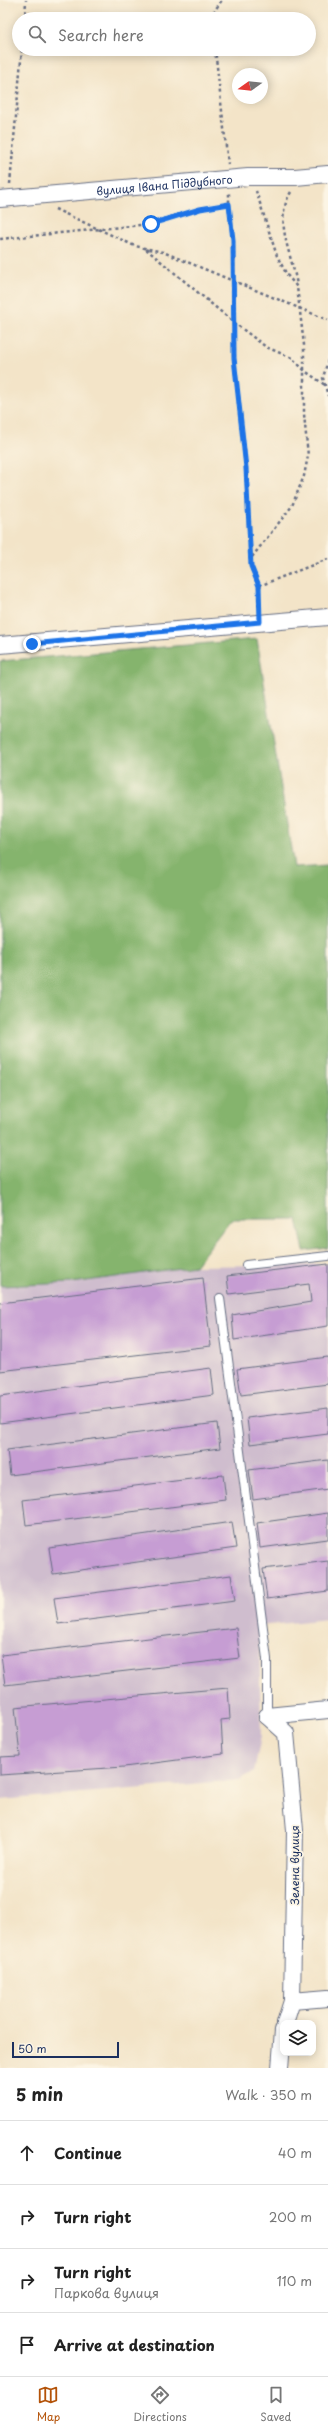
<!DOCTYPE html>
<meta charset="utf-8">
<style>
body{margin:0;font-family:"Playpen Sans",sans-serif;background:#f2f2f2;color:#222}
.controls{position:absolute;right:12px;bottom:12px;display:grid;overflow:hidden;border-radius:8px;box-shadow:0 2px 10px #0003}
.controls button{width:36px;height:36px;display:grid;place-items:center;padding:0;border:0;border-bottom:1px solid #e0e0e0;background:#fff;color:#222;font:20px sans-serif}
.compass{position:absolute;left:232px;top:68px;width:36px;height:36px;border-radius:50%;background:#fff;box-shadow:0 2px 10px #0003;rotate:255deg}
.scale{position:absolute;left:12px;bottom:10px;width:107px;box-sizing:border-box;padding-left:4px;border:2px solid #1b2f5e;border-top:0;font-size:11px;line-height:14px;white-space:nowrap;color:#1b2f5e;-webkit-text-stroke:3px #fcf5e5;paint-order:stroke}
.stop{position:absolute;width:12px;height:12px;margin:-9px;border:3px solid #1a73e8;border-radius:50%;background:#fff}
.stop.end{background:#1a73e8;border-color:#fff;box-shadow:0 1px 4px #0008}
.list{margin:0;padding:0;list-style:none}
h2{display:flex;justify-content:space-between;align-items:center;height:52px;margin:0;padding:0 16px;font-size:17px}
h2 small{font-size:13px;font-weight:400;color:#767676}
.list li{display:grid;grid-template-columns:26px 1fr auto;gap:12px;align-items:center;box-sizing:border-box;height:64px;padding:0 16px;border-top:1px solid #e0e0e0}
.list b{display:block;font-size:15px;white-space:nowrap}
.list p{margin:0;font-size:13px;white-space:nowrap;color:#767676}
.list em{font-size:13px;font-style:normal;color:#767676}
.icon{flex:none;width:22px;height:22px;fill:none;stroke:currentColor;stroke-width:2;stroke-linecap:round;stroke-linejoin:round}
.map{position:relative;flex:none;width:328px;height:2068px;overflow:hidden}
.search{position:absolute;background:#fff;box-shadow:0 2px 10px #0003;left:12px;right:12px;top:12px;height:44px;display:flex;align-items:center;gap:10px;box-sizing:border-box;padding:0 14px;border-radius:22px;color:#767676;font-size:15px}
.sheet{height:308px;background:#fff}
nav{display:flex;justify-content:space-around;align-items:center;box-sizing:border-box;height:56px;border-top:1px solid #e0e0e0;background:#fff;font-size:11px;color:#767676}
nav a{display:grid;justify-items:center;gap:2px}
nav .on{color:#b45309}
.map>svg:first-child{display:block}
.industrial{fill:#cfbdce}
.forest{fill:#85b46d;stroke:#507266}
.building{fill:#c69dd3}
.lines{fill:none;stroke-linecap:round;stroke-linejoin:round}
.service-casing{stroke:#676e83;stroke-width:10}
.minor-casing{stroke:#676e83;stroke-width:18}
.path{stroke:#676e83;stroke-width:2.5;stroke-dasharray:3 3;stroke-linecap:butt}
.service{stroke:#fff;stroke-width:8}
.minor{stroke:#fff;stroke-width:16}
.route{stroke:#1a73e8;stroke-width:5}
.labels{text-anchor:middle;dominant-baseline:central;stroke-width:3.5;stroke-linejoin:round;paint-order:stroke}
.street-label{font-size:11px;fill:#1b2f5e;stroke:#fcf5e5}
</style>
<div class="map">
<svg width="328" height="2068" viewBox="0 0 328 2068">
<rect width="100%" height="100%" fill="#fcf5e5"/>
<filter id="ink" filterUnits="userSpaceOnUse"><feTurbulence type="fractalNoise" baseFrequency=".025" numOctaves="2"/><feDisplacementMap in="SourceGraphic" scale="8" xChannelSelector="R" yChannelSelector="G"/><feConvolveMatrix kernelMatrix="1 2 1 2 8 2 1 2 1" color-interpolation-filters="sRGB"/></filter>
<filter id="wash" filterUnits="userSpaceOnUse"><feTurbulence type="fractalNoise" baseFrequency=".012" numOctaves="4" result="noise"/><feDisplacementMap in="SourceGraphic" scale="16" xChannelSelector="R" yChannelSelector="G"/><feGaussianBlur stdDeviation="0.9" result="paint"/><feColorMatrix in="noise" values="0 0 0 0 0 0 0 0 0 0 0 0 0 0 0 0 0 1.4 0 .05"/><feComposite in="paint" operator="in"/></filter>
<g filter="url(#wash)">
<rect width="100%" height="100%" fill="#f3e4c8"/>
<polygon class="industrial" points="328,1264 328,1619 259,1626 261,1736 254,1772 239,1780 0,1800 0,1286 72,1283 195,1266"/>
<polygon class="forest" points="257,639 294,867 328,865 328,1248 304,1251 297,1219 231,1219 195,1266 72,1283 0,1286 0,661"/>
<g id="blocks">
<g class="building">
<polygon points="328,1264 328,1326 234,1340 232,1315 311,1302 309,1284 229,1294 227,1276"/>
<polygon points="203,1278 211,1346 0,1371 0,1303"/>
<polygon points="328,1357 328,1384 241,1395 237,1369"/>
<polygon points="211,1368 214,1395 0,1423 0,1396"/>
<polygon points="328,1408 328,1434 250,1444 247,1418"/>
<polygon points="217,1423 220,1448 10,1475 7,1450"/>
<polygon points="328,1460 328,1489 253,1499 249,1470"/>
<polygon points="223,1475 226,1500 26,1525 23,1500"/>
<polygon points="328,1513 328,1539 260,1548 257,1523"/>
<polygon points="232,1522 236,1548 53,1574 49,1548"/>
<polygon points="328,1561 328,1591 267,1599 263,1569"/>
<polygon points="231,1575 235,1601 58,1624 54,1598"/>
<polygon points="236,1628 240,1658 5,1685 1,1655"/>
<polygon points="228,1688 230,1719 221,1720 223,1754 124,1767 0,1775 0,1757 20,1756 15,1707"/>
</g>
</g>
</g>
<g filter="url(#ink)">
<use href="#blocks" fill-opacity="0" stroke="#676e83" stroke-width="1"/>
<g class="lines">
<g class="service-casing">
<g id="service">
<polyline points="246,1265 328,1256"/>
<polyline points="220,1298 267,1659 267,1716"/>
</g>
</g>
<g class="minor-casing">
<g id="minor">
<path id="s1" d="M0,199L248,177H295L328,174"/>
<polyline points="0,645 328,617"/>
<polyline points="267,1716 286,1733 295,1830 292,2001 285,2023"/>
<polyline points="267,1716 328,1710"/>
<polyline points="292,2001 328,1998"/>
<polyline points="280,2068 283,2030"/>
</g>
</g>
<g class="path">
<polyline points="25,19 26,0"/>
<polyline points="213,19 213,13 222,0"/>
<polyline points="215,49 228,164"/>
<polyline points="10,184 22,49"/>
<path d="M291,192C273,221 292,254 297,285"/>
<polyline points="229,204 233,240 234,358 246,468 251,566 259,586 259,609"/>
<polyline points="55,209 135,246 163,252 328,320"/>
<polyline points="0,239 151,224 200,209 229,204 229,193"/>
<polyline points="146,249 232,321 266,347 292,358 305,371 325,385"/>
<polyline points="328,360 323,378 328,396"/>
<polyline points="252,557 292,506 304,476 308,456 304,414 304,345 297,287 287,275 277,256 256,191"/>
<polyline points="259,586 328,559"/>
</g>
<use href="#service" class="service"/>
<use href="#minor" class="minor"/>
</g>
</g>
<g class="lines" filter="url(#ink)">
<polyline class="route" points="32,644 260,622 259,586 251,566 246,468 234,358 233,240 229,204 200,209 151,224"/>
</g>
<g class="labels">
<g class="street-label">
<text stroke="none"><textPath href="#s1" startOffset="165">вулиця Івана Піддубного</textPath></text>
<text transform="translate(294 1865) rotate(-90)">Зелена вулиця</text>
</g>
</g>
</svg>
<div class="controls">
<button><svg class="icon" aria-label="layers" viewBox="0 0 24 24"><path d="M12 4l9 5-9 5-9-5zM3 14l9 5 9-5"/></svg></button>
</div>
<svg class="compass" viewBox="-18 -18 36 36"><path d="M0-13l5 13h-10z" fill="#e53935"/><path d="M0 13l5-13h-10z" fill="#767676"/></svg>
<div class="scale">50 m</div>
<div class="stop" style="left:151px;top:224px"></div>
<div class="stop end" style="left:32px;top:644px"></div>
<div class="search"><svg class="icon" aria-label="search" viewBox="0 0 24 24"><circle cx="10" cy="10" r="6"/><path d="M15 15l6 6"/></svg>Search here</div>
</div>
<section class="sheet">
<h2>5 min<small>Walk · 350 m</small></h2>
<ul class="list">
<li><svg class="icon" aria-label="ahead" viewBox="0 0 24 24"><path d="M12 20V5M6 11l6-6 6 6"/></svg><div><b>Continue</b></div><em>40 m</em></li>
<li><svg class="icon" aria-label="right" viewBox="0 0 24 24"><path d="M7 20v-9h11M14 6l5 5-5 5"/></svg><div><b>Turn right</b></div><em>200 m</em></li>
<li><svg class="icon" aria-label="right" viewBox="0 0 24 24"><path d="M7 20v-9h11M14 6l5 5-5 5"/></svg><div><b>Turn right</b><p>Паркова вулиця</p></div><em>110 m</em></li>
<li><svg class="icon" aria-label="arrive" viewBox="0 0 24 24"><path d="M6 21V4h12l-3 4 3 4H6"/></svg><div><b>Arrive at destination</b></div></li>
</ul>
</section>
<nav>
<a class="on"><svg class="icon" aria-label="map" viewBox="0 0 24 24"><path d="M3 6l6-2 6 2 6-2v14l-6 2-6-2-6 2zM9 4v14M15 6v14"/></svg>Map</a>
<a><svg class="icon" aria-label="directions" viewBox="0 0 24 24"><path d="M12 3l9 9-9 9-9-9zM9 14v-3h6M13 9l2 2-2 2"/></svg>Directions</a>
<a><svg class="icon" aria-label="saved" viewBox="0 0 24 24"><path d="M7 4h10v16l-5-4-5 4z"/></svg>Saved</a>
</nav>
